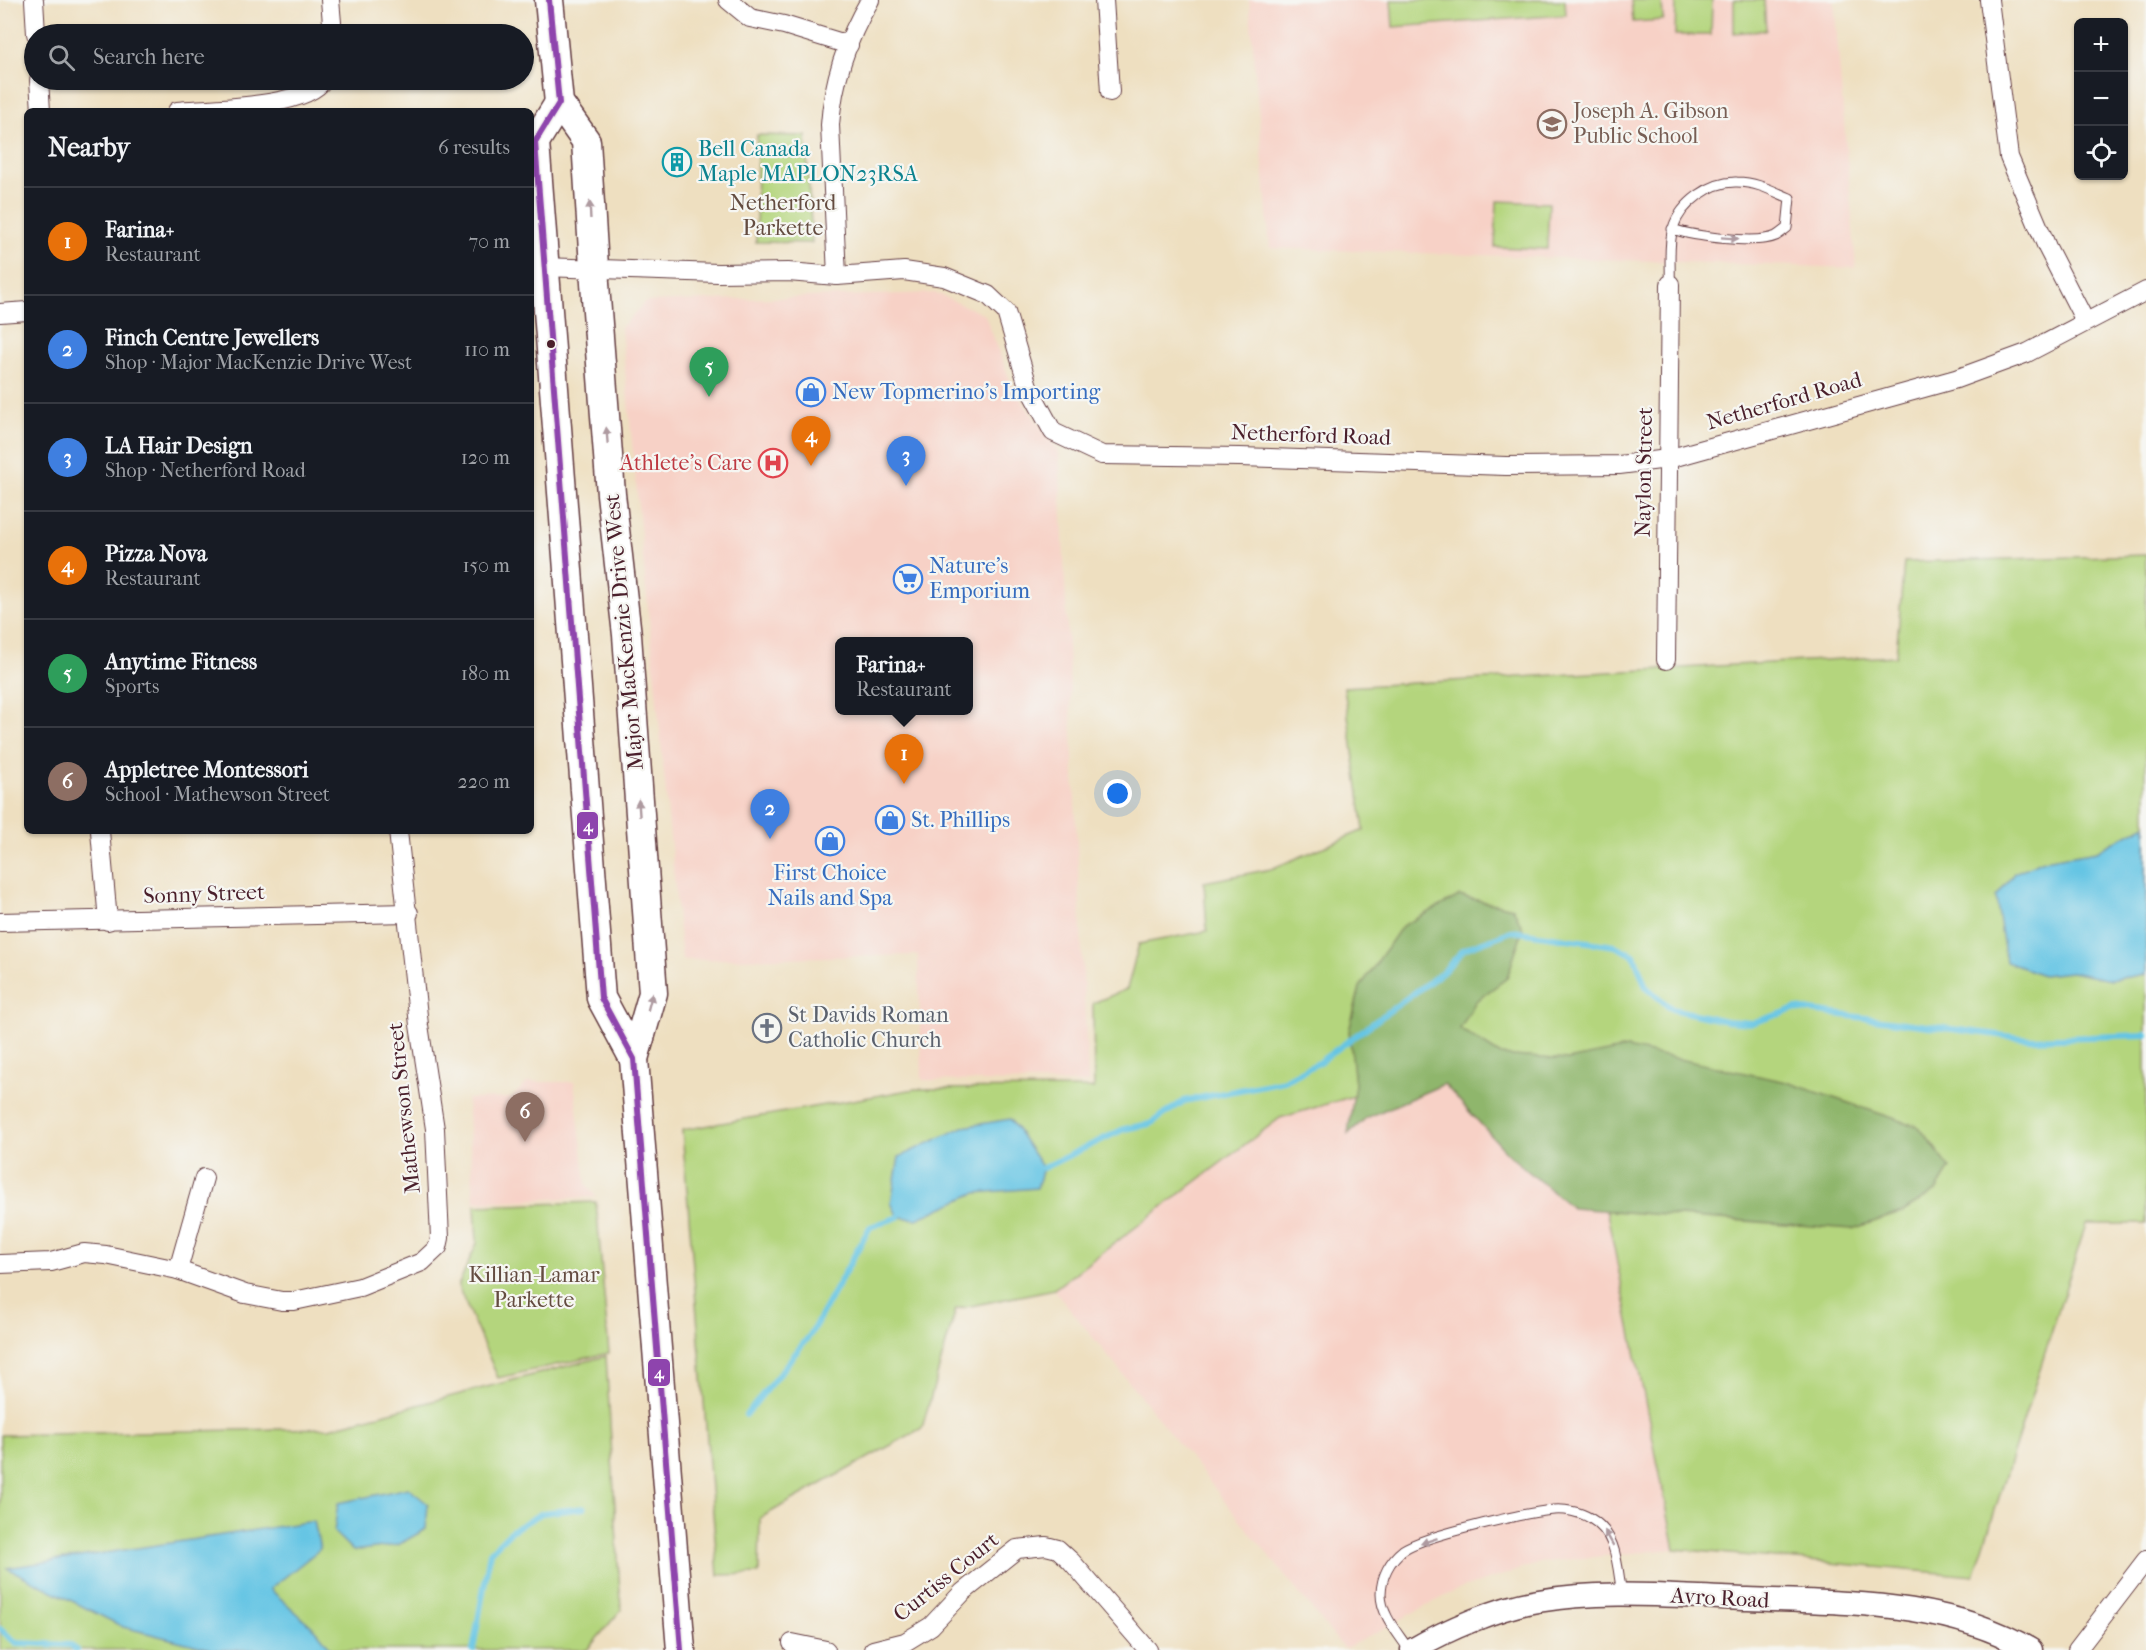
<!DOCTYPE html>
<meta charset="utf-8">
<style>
body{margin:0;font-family:"IM FELL French Canon",serif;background:#20242c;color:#f1f3f6}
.controls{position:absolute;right:18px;top:18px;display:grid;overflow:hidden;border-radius:9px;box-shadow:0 2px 4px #0004}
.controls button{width:54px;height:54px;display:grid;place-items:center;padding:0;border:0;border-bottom:2px solid #363941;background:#171b24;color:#f1f3f6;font:30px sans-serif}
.you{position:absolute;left:1118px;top:794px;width:21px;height:21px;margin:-15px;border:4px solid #fff;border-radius:50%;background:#1a73e8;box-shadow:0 0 0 9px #1a73e833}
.badge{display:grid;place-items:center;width:39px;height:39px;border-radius:50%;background:#ea580c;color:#fff;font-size:20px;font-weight:700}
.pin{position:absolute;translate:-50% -50px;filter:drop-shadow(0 2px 3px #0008)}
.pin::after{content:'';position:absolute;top:32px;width:21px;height:18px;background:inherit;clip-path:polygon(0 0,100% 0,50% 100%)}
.popup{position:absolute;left:835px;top:637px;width:138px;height:78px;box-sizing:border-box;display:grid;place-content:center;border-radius:9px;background:#171b24;filter:drop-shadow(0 2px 4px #0005);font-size:20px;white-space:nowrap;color:#9ea1a6}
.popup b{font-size:22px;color:#f1f3f6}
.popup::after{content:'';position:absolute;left:50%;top:100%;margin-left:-12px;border:12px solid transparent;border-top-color:#171b24}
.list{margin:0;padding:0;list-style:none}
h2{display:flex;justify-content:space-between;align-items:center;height:78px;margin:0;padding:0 24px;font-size:26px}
h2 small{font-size:20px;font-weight:400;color:#9ea1a6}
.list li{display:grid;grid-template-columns:39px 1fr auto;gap:18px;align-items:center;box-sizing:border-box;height:108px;padding:0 24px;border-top:2px solid #363941}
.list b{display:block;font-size:22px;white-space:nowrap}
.list p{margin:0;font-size:20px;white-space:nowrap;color:#9ea1a6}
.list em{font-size:20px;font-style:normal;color:#9ea1a6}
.icon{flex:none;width:33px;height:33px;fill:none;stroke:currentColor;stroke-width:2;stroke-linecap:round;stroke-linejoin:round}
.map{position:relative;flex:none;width:2146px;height:1650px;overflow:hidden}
.search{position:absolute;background:#171b24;box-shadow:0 2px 4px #0004;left:24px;top:24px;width:510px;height:66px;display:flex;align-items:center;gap:15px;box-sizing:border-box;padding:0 21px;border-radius:33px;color:#9ea1a6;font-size:22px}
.panel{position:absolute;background:#171b24;box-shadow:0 2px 4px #0004;left:24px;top:108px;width:510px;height:726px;border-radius:9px}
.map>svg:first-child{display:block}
.built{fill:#f7d1c6;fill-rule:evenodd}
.green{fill:#b4d57d;stroke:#7f7a54;stroke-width:1.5}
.forest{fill:#8fb66c;stroke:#6c6a4c;stroke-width:1.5}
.water{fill:#65c5e4;stroke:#587288;stroke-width:1.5}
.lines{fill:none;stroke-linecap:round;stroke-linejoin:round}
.stream{stroke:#65c5e4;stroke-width:6}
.service-casing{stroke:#633c41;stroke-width:11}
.minor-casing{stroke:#633c41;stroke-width:20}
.tertiary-casing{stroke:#633c41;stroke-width:25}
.primary-casing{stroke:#633c41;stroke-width:31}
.service{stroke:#fff;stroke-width:9}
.minor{stroke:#fff;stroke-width:18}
.tertiary{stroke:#fff;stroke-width:22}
.primary{stroke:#fff;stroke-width:28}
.bus-1-casing{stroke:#f6f6f2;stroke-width:10}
.bus-1{stroke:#8e44ad;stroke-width:6}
.oneway{fill:#ae9aa0}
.bus-dot{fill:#4a1f2b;stroke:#f6f6f2;stroke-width:2}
.labels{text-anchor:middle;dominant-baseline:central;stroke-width:4.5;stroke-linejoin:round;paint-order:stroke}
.education-label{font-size:22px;fill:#785e54;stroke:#f6f6f2;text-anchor:start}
.culture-label{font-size:22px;fill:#0d838f;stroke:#f6f6f2;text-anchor:start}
.park-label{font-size:22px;fill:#644c40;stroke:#f6f6f2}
.shop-label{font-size:22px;fill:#366cbe;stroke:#f6f6f2;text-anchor:start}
.street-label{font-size:22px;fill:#4a1f2b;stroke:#f6f6f2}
.health-label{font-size:22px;fill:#be3a42;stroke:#f6f6f2;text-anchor:end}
.worship-label{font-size:22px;fill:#5b616d;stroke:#f6f6f2;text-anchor:start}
.line-badge{stroke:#f6f6f2;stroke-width:2}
.badge-label{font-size:16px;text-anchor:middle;font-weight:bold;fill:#fff}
</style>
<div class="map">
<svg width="2146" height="1650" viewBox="0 0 2146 1650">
<rect width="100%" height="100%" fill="#f6f6f2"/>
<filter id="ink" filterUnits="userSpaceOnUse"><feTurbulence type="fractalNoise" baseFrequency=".0167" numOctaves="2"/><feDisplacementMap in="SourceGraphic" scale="12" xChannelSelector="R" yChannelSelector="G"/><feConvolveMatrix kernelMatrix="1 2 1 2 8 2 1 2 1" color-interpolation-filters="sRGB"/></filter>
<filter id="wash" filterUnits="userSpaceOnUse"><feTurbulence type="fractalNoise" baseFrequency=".008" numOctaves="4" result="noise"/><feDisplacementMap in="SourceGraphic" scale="24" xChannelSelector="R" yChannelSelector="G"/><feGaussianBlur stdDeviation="1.35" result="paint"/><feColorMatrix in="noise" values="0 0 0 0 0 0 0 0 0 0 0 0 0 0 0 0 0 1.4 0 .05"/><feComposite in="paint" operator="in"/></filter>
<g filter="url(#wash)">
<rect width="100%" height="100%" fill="#eedfc0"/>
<g class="built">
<polygon points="1249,0 1834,0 1856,268 1270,248"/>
<path d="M936,293L985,315L1013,388L1059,452L1088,1083L922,1080L918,955L682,960L621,328L645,302ZM840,642H968V710H840Z"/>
<polygon points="1454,1066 1607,1213 1675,1549 1543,1562 1457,1590 1344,1649 1054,1289 1280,1118"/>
<polygon points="528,1082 574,1082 586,1184 596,1197 474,1202 467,1099 511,1098"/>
</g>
<g class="green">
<polygon points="1391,0 1565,0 1566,15 1393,27"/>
<polygon points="1631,0 1662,0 1663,20 1633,22"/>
<polygon points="1676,0 1712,0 1711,35 1675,35"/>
<polygon points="1734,0 1764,0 1766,30 1734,33"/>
<polygon points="757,135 806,136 812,243 756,242"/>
<polygon points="1497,201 1549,203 1547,249 1495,247"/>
<polygon points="2146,555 2146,1224 2086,1224 1974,1576 1675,1549 1607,1213 1454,1066 1280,1118 1054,1289 956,1309 922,1428 760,1518 759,1574 718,1575 682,1130 915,1089 1094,1088 1093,1003 1127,989 1139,944 1207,931 1204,882 1271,869 1364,830 1344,687 1896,656 1904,562"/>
<polygon points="596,1202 609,1353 498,1378 458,1286 477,1243 475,1206"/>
<polygon points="606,1356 621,1610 587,1650 0,1650 0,1435 329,1428"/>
</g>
<polygon class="forest" points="1459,896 1513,908 1523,929 1507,978 1476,1001 1460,1029 1501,1055 1568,1060 1627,1048 1787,1082 1919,1127 1950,1168 1936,1191 1903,1212 1852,1229 1572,1208 1510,1156 1444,1084 1366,1118 1348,1134 1355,1084 1349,1031 1360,987 1402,926"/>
<g class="water">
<polygon points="2146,825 2146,974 2110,980 2071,972 2043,975 2006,962 1996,897 2014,873 2044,860 2097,851"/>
<polygon points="1010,1119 1043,1168 1037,1188 975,1193 917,1219 898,1217 891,1203 899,1157 963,1127"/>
<polygon points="408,1488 428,1504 426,1529 398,1545 353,1551 334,1532 338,1503"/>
<polygon points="314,1521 320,1549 270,1589 317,1631 332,1650 214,1650 123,1627 7,1568"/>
</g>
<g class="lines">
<g class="stream">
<polyline points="1043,1168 1124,1129 1150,1124 1184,1101 1284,1081 1318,1063 1443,972 1464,949 1512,931 1615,946 1634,955 1646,987 1672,1009 1726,1021 1752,1023 1795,1009 2030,1039 2146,1035"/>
<polyline points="746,1415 810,1335 870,1227 898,1217"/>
<polyline points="0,1629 16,1643 71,1645 76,1650"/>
<polyline points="473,1650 490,1552 511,1531 542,1513 584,1508"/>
</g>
</g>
</g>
<g filter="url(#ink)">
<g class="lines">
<g class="service-casing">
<g id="service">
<path d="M1670,284C1671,267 1668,244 1673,228C1681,203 1711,181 1737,182C1756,182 1773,191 1790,198L1787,228C1784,230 1780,234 1776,236C1756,245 1693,236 1672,229"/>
<path d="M1409,1650C1398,1633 1381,1615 1381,1594C1381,1577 1390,1560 1403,1550C1423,1536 1527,1512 1554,1510C1565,1509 1580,1512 1590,1518C1618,1534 1617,1566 1622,1595"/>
</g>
</g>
<g class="minor-casing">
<g id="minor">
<polyline points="34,0 36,34"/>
<polyline points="330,0 333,34"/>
<polyline points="728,0 750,18 784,25 849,45"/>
<polyline points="1104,0 1110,92"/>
<polyline points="1989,0 2009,157 2047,247 2085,321"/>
<polyline points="39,80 41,111"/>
<path d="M177,111C209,108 306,108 323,80"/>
<polyline points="535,263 543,267 718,273 788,272 837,276 904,271 944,277 988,295 1006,312 1028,386 1053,432 1102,455 1240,457 1506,466 1619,465 1668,459 1956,379 2027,353 2146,291"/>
<path d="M837,276L830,125C833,81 847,39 870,0"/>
<polyline points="0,313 27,311"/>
<polyline points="1666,660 1670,284"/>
<polyline points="100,831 108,921"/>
<polyline points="0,922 409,913"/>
<polyline points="0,1264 51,1262 84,1253 106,1255 178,1270 245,1294 282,1301 294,1301 360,1287 422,1262 438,1247 440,1238 435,1129 419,1025 398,831"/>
<polyline points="178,1270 204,1178"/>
<polyline points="792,1643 826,1650"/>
<polyline points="873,1650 905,1642 931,1626 963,1592 1017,1549 1046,1546 1058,1549 1071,1561 1148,1650"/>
<polyline points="2077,1650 2146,1560"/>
</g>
</g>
<g class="tertiary-casing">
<path id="tertiary" d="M1412,1650C1446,1630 1499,1607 1538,1601C1608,1589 1678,1597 1748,1599C1843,1603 1947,1600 2031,1650"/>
</g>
<g class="primary-casing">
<g id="primary">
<polyline points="549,0 559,103 586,141 596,298 611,494 627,635 653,993 634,1059 681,1650"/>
<polyline points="559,103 535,142 601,998 634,1059"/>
</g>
</g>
<use href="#service" class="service"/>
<use href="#minor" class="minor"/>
<use href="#tertiary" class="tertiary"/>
<use href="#primary" class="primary"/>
<g class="bus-1-casing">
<polyline id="bus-1" points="549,0 559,103 535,142 601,998 634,1059 681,1650"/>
</g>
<use href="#bus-1" class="bus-1"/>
</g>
<defs><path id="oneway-solid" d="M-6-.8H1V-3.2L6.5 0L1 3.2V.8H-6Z" transform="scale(1.5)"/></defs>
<g class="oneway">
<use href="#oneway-solid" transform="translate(590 210) rotate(-93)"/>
<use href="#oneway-solid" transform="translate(1730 238) rotate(4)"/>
<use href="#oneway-solid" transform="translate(607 436) rotate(-95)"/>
<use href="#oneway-solid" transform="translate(639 808) rotate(-94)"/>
<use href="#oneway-solid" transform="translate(650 1002) rotate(-75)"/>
<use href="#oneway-solid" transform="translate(1609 1538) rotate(-120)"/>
<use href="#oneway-solid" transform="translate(1429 1541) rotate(161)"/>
</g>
</g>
<defs>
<g id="school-ring" transform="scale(1.5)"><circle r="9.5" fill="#f6f6f2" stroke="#8d6e63" stroke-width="1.5"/><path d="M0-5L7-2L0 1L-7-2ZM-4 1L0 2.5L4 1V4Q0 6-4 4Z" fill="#8d6e63"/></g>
<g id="building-ring" transform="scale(1.5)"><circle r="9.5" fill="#f6f6f2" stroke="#0f9aa8" stroke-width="1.5"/><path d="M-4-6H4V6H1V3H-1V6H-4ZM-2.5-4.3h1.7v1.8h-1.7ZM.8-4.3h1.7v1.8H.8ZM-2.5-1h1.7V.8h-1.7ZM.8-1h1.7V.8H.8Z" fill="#0f9aa8"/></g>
<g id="shop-ring" transform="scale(1.5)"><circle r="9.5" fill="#f6f6f2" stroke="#3f7fe0" stroke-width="1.5"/><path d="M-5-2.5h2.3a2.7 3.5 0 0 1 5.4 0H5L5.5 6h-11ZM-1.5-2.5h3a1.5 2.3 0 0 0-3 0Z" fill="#3f7fe0"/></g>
<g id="hospital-ring" transform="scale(1.5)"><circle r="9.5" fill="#f6f6f2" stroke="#e0444e" stroke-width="1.5"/><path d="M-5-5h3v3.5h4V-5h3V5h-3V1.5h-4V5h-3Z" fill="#e0444e"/></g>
<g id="supermarket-ring" transform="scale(1.5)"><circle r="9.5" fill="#f6f6f2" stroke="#3f7fe0" stroke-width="1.5"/><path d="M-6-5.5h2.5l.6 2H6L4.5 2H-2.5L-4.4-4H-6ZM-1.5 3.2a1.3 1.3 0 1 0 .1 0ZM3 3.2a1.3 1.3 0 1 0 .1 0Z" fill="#3f7fe0"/></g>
<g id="church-ring" transform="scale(1.5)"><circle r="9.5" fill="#f6f6f2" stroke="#6b7280" stroke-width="1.5"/><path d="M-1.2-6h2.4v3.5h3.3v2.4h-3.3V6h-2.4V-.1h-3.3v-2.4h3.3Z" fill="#6b7280"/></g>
</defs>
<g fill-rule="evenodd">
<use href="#school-ring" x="1552" y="124"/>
<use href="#building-ring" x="677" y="162"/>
<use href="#shop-ring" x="811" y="392"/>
<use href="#hospital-ring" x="773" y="463"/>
<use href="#supermarket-ring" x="908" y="579"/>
<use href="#shop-ring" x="890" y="820"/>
<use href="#shop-ring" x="830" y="841"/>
<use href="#church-ring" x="767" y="1028"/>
</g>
<circle class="bus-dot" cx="551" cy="344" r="5"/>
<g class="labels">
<g class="education-label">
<text x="1573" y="111">Joseph A. Gibson<tspan x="1573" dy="25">Public School</tspan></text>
</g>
<g class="culture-label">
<text x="698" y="149">Bell Canada<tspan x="698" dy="25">Maple MAPLON23RSA</tspan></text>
</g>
<g class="park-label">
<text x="783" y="203">Netherford<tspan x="783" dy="25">Parkette</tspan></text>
<text x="534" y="1275">Killian-Lamar<tspan x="534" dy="25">Parkette</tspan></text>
</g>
<g class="shop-label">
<text x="832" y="392">New Topmerino's Importing</text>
<text x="929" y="566">Nature's<tspan x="929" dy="25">Emporium</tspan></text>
<text x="911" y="820">St. Phillips</text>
<text x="830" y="873" text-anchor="middle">First Choice<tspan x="830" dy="25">Nails and Spa</tspan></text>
</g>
<g class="street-label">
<text transform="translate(1784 401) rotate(-16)">Netherford Road</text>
<text transform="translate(1311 435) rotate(2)">Netherford Road</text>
<text transform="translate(1644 472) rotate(-89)">Naylon Street</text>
<text transform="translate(624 632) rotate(-95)">Major MacKenzie Drive West</text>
<text transform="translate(204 894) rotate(-2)">Sonny Street</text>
<text transform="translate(404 1108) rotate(-96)">Mathewson Street</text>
<text transform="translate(946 1577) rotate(-39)">Curtiss Court</text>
<text transform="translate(1720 1598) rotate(3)">Avro Road</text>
</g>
<g class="health-label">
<text x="752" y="463">Athlete's Care</text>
</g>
<g class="worship-label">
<text x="788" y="1015">St Davids Roman<tspan x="788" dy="25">Catholic Church</tspan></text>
</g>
</g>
<g class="line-badge">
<rect x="576" y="811" width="23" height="29" rx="6" fill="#8e44ad"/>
<rect x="647" y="1358" width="24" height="29" rx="6" fill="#8e44ad"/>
</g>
<g class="badge-label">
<text x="588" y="831">4</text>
<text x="659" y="1378">4</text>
</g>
</svg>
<div class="controls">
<button>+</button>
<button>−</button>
<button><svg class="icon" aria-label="locate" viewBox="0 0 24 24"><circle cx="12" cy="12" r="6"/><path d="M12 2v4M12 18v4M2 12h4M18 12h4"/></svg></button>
</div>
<div class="you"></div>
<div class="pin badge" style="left:904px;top:784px;background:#e8710a">1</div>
<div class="popup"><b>Farina+</b>Restaurant</div>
<div class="pin badge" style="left:770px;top:839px;background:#3f7fe0">2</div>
<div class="pin badge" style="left:906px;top:486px;background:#3f7fe0">3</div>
<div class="pin badge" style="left:811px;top:466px;background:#e8710a">4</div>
<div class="pin badge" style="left:709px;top:397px;background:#2e9e5b">5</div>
<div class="pin badge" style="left:525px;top:1142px;background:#8d6e63">6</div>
<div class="search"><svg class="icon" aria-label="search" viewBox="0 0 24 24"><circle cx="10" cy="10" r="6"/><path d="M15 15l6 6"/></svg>Search here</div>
<section class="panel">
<h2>Nearby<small>6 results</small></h2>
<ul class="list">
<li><span class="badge" style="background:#e8710a">1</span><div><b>Farina+</b><p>Restaurant</p></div><em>70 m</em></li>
<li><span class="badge" style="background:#3f7fe0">2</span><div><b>Finch Centre Jewellers</b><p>Shop · Major MacKenzie Drive West</p></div><em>110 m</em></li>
<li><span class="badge" style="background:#3f7fe0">3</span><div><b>LA Hair Design</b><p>Shop · Netherford Road</p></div><em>120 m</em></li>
<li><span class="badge" style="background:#e8710a">4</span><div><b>Pizza Nova</b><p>Restaurant</p></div><em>150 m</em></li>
<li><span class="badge" style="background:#2e9e5b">5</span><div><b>Anytime Fitness</b><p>Sports</p></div><em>180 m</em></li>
<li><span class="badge" style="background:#8d6e63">6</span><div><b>Appletree Montessori</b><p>School · Mathewson Street</p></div><em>220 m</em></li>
</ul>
</section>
</div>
